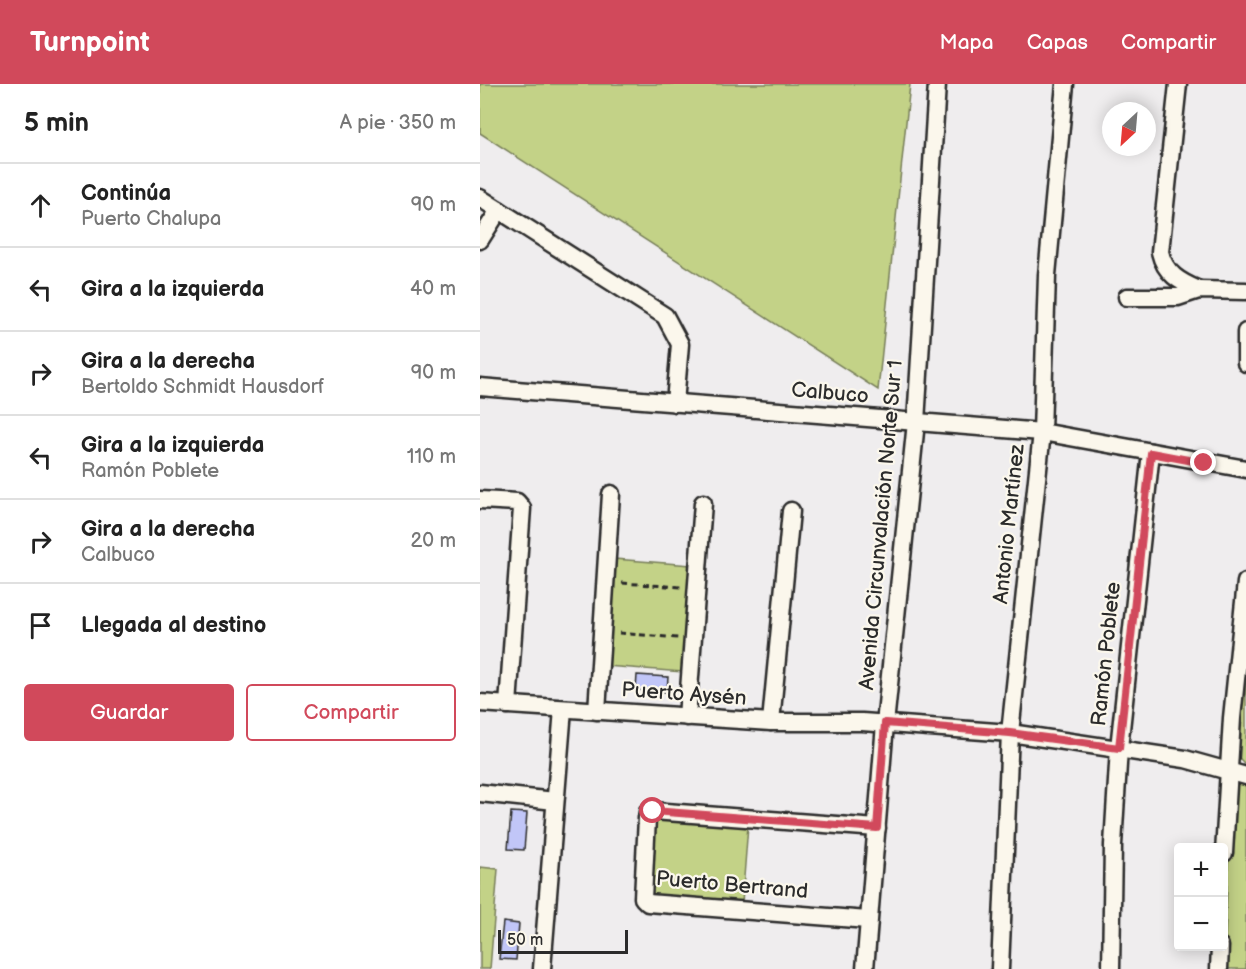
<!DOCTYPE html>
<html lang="es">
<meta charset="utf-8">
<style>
body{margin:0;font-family:"Balsamiq Sans",sans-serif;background:#f2f2f2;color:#222}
.controls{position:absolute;right:18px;bottom:18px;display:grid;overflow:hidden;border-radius:6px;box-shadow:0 3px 15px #0003}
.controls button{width:54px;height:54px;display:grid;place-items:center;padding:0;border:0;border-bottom:2px solid #e0e0e0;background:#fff;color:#222;font:30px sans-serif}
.compass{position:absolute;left:622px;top:18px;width:54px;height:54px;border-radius:50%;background:#fff;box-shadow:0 3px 15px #0003;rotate:206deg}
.scale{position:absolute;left:18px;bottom:15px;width:130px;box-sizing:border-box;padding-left:6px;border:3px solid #2b2b2b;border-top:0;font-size:16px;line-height:21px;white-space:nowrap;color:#2b2b2b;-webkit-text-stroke:4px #fbf7ec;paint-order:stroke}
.stop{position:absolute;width:18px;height:18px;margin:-14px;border:4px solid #d1495b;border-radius:50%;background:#fff}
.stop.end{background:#d1495b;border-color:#fff;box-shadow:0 2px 6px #0008}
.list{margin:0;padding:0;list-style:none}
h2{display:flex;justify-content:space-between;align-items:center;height:78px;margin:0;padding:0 24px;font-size:26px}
h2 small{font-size:20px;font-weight:400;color:#767676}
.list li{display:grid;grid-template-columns:39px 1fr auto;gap:18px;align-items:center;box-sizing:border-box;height:84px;padding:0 24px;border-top:2px solid #e0e0e0}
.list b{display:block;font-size:22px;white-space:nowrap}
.list p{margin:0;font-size:20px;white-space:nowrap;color:#767676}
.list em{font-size:20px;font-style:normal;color:#767676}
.actions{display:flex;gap:12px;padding:18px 24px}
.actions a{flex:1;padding:14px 0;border:2px solid #d1495b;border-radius:6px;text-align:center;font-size:21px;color:#d1495b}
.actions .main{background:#d1495b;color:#fff}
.icon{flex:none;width:33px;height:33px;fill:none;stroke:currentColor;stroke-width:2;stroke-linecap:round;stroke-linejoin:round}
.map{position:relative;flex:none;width:766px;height:885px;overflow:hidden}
header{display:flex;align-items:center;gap:36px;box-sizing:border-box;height:84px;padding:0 30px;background:#d1495b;color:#fff}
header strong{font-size:28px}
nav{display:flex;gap:33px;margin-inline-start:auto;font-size:21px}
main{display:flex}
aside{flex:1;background:#fff}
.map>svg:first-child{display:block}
.green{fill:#c3d287;stroke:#777e59;stroke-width:1.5}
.building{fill:#c1c6f8;stroke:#2b2b2b;stroke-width:1.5}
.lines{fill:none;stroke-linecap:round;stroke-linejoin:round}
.minor-casing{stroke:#2b2b2b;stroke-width:21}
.path{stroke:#2b2b2b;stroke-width:3;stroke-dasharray:6 4.5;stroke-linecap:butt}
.minor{stroke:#fbf7ec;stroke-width:16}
.route{stroke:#d1495b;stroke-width:8}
.labels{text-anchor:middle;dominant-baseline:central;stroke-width:4.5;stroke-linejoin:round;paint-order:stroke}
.street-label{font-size:21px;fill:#2b2b2b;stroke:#fbf7ec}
</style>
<header>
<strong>Turnpoint</strong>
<nav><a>Mapa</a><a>Capas</a><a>Compartir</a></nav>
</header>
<main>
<aside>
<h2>5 min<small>A pie · 350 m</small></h2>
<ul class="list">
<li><svg class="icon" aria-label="ahead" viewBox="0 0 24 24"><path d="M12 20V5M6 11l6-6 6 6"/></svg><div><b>Continúa</b><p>Puerto Chalupa</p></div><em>90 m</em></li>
<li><svg class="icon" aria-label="left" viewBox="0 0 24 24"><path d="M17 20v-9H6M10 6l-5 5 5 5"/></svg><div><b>Gira a la izquierda</b></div><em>40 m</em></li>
<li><svg class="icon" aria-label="right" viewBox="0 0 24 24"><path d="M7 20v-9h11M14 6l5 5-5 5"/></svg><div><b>Gira a la derecha</b><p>Bertoldo Schmidt Hausdorf</p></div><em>90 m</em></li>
<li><svg class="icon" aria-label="left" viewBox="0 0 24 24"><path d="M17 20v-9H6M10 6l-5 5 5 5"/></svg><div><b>Gira a la izquierda</b><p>Ramón Poblete</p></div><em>110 m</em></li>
<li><svg class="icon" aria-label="right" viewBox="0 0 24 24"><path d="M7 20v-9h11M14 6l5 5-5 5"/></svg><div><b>Gira a la derecha</b><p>Calbuco</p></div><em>20 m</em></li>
<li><svg class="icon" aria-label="arrive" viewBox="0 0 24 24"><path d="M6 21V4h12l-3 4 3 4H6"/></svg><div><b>Llegada al destino</b></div></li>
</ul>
<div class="actions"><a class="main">Guardar</a><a>Compartir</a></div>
</aside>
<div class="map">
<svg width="766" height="885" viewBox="0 0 766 885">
<rect width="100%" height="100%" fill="#efedee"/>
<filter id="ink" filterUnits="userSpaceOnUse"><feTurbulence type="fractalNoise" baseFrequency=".0167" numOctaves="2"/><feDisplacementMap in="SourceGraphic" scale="12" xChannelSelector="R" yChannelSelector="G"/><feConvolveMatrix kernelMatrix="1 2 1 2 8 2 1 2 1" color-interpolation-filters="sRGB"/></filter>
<g filter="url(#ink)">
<g class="green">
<polygon points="0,0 430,0 398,306 0,49"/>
<polygon points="134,475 211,481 203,588 126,582"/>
<polygon points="766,549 766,681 756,671"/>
<polygon points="759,700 766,701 766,885 744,885 750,725 755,701"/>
<polygon points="174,735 268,741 262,819 169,811"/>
<polygon points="0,783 18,785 10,885 0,885"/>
</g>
<g class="building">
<polygon points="157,591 188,593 187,608 156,606"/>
<polygon points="31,728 47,729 44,766 28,765"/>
<polygon points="23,838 39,840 36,876 19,875"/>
</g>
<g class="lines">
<g class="minor-casing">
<g id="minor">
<path d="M698,0L680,168C685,190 700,198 719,206"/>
<polyline points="0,114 185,232 200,260 195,319"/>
<polyline points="0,156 19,126"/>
<polyline points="647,213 698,213 719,206 766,207"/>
<polyline points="766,248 766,279"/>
<polyline points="0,303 562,348 766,385"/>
<polyline points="0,416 37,418 42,424 28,621"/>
<polyline points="0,619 291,638 382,638 530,649 705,675 766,692"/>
<polyline points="117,627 131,410"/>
<polyline points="207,633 223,419"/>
<polyline points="291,638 311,427"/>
<polyline points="0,709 75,717"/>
<polyline points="744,769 752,634 766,498"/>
<polyline points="388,836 168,819 163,814 167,734 168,728 173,727 397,744"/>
<polyline points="62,885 83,625"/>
<polyline points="385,885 405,640 436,338 457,0"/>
<polyline points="520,885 530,649 562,348 567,191 585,0"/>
<polyline points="631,885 633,761 639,664 671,368"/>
<polyline points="739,885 740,862"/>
</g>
</g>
<g class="path">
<polyline points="142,499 201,503"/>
<polyline points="139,549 198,554"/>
</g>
<use href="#minor" class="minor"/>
</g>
</g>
<g class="lines" filter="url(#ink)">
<polyline class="route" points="173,727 397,744 405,639 530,649 639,664 671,369 724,379"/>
</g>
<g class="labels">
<g class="street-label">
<text transform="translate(350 309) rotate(5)">Calbuco</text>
<text transform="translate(529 440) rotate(-84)">Antonio Martínez</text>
<text transform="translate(401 441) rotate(-85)">Avenida Circunvalación Norte Sur 1</text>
<text transform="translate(626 570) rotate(-84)">Ramón Poblete</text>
<text transform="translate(204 610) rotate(4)">Puerto Aysén</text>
<text transform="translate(252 801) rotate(5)">Puerto Bertrand</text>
</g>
</g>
</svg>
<div class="controls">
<button>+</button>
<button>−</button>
</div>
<svg class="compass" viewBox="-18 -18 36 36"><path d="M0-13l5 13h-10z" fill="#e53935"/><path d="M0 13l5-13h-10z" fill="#767676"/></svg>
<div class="scale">50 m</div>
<div class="stop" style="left:173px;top:727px"></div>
<div class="stop end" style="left:724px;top:379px"></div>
</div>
</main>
